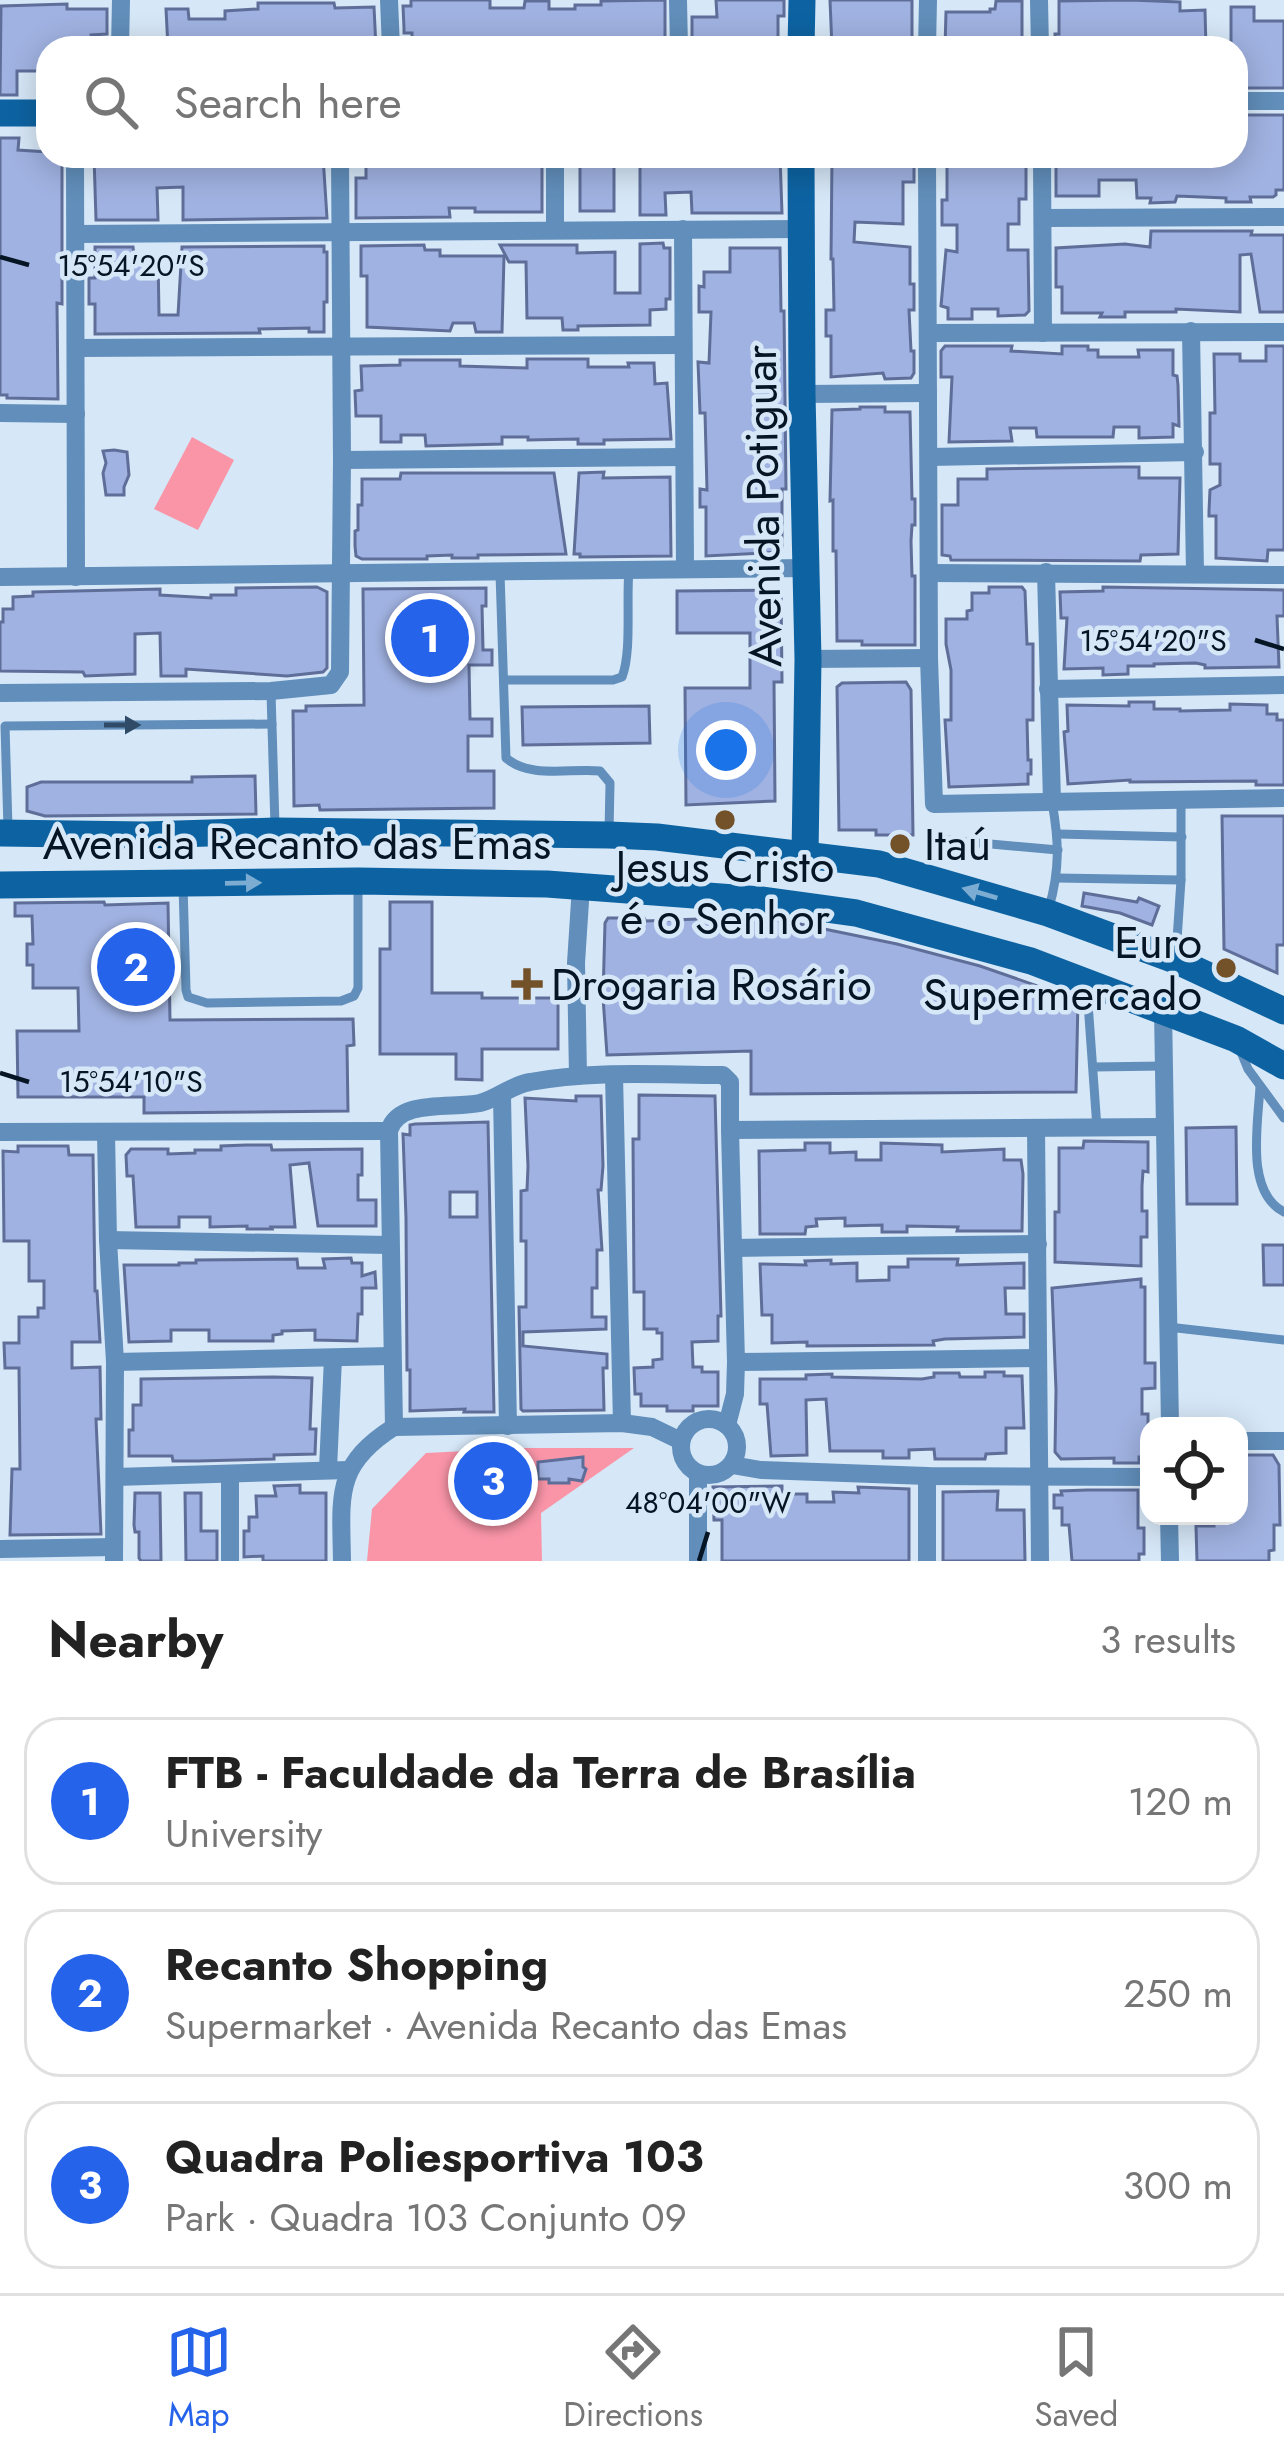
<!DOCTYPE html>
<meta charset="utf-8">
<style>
body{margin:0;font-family:Jost,sans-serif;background:#f2f2f2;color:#222}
.controls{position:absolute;right:36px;bottom:36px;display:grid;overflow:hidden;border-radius:24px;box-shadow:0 6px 30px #0003}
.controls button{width:108px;height:108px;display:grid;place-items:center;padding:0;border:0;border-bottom:3px solid #e0e0e0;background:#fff;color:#222;font:60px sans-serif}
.you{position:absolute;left:726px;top:750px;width:42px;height:42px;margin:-30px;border:9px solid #fff;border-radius:50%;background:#1a73e8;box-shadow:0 0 0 18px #1a73e833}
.badge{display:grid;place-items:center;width:78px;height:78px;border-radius:50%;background:#2563eb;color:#fff;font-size:39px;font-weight:700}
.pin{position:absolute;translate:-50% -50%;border:6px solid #fff;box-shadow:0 3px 12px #0006}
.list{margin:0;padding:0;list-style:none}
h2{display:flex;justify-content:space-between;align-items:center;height:156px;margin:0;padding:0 48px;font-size:51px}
h2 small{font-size:39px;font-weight:400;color:#767676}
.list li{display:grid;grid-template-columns:78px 1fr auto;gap:36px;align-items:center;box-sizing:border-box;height:168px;margin:0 24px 24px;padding:0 24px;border:3px solid #e0e0e0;border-radius:36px}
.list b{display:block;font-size:45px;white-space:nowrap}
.list p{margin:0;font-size:39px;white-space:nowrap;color:#767676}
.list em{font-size:39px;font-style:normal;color:#767676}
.icon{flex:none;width:66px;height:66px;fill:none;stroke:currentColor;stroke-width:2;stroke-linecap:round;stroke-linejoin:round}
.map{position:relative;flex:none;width:1284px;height:1561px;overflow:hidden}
.search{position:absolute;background:#fff;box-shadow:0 6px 30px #0003;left:36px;right:36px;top:36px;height:132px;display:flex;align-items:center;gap:30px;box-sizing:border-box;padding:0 42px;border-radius:36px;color:#767676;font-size:45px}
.sheet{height:732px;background:#fff}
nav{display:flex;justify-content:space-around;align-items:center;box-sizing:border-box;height:168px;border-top:3px solid #e0e0e0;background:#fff;font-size:33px;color:#767676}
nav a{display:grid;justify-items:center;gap:6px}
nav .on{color:#2563eb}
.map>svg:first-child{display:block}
.green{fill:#fa95a8}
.building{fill:#a0b2e1;stroke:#5e6e99;stroke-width:3;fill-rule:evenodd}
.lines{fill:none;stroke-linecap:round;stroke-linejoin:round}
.lane{stroke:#618eba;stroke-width:9}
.street{stroke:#618eba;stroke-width:18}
.secondary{stroke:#0d63a2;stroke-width:27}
.oneway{fill:#2f4b67}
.oneway2{fill:#7cacd1}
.ticks{fill:none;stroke:#061523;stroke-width:4.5}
.poi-dot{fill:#735129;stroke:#d6e7f7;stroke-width:4.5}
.labels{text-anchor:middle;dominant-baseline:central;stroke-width:9;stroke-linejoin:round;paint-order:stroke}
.street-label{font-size:45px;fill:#061523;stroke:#d6e7f7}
.poi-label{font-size:45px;fill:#061523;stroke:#d6e7f7;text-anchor:start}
.ticks-label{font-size:30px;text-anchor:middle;fill:#061523;stroke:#d6e7f7;stroke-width:9;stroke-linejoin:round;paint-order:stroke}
</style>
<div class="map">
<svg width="1284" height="1561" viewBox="0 0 1284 1561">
<rect width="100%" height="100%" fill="#d6e7f7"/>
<g class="green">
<polygon points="192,437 234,460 198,530 154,509"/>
<polygon points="522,1448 634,1448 541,1513 542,1561 367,1561 372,1509 426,1453"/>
</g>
<g class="building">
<polygon points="411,0 490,0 490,8 524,8 525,1 549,1 549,9 575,9 575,5 601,5 601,1 665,0 665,48 412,48 412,33 404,33 404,28 403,6 411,6"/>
<polygon points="716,0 784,0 784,16 778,16 778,48 701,48 701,43 692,43 692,17 717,17"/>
<polygon points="830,0 912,0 912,43 902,43 902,48 832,48"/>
<polygon points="1130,0 1180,2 1180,11 1205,10 1206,48 1055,48 1055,34 1059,34 1059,1"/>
<polygon points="996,1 1022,1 1022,47 945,48 946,12 990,12 990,9 995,9"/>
<polygon points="258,3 334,3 335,8 374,7 376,48 168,48 166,9 188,9 189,19 225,19 225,11 258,9"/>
<polygon points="67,4 67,9 107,9 107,34 91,35 91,44 87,44 87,48 48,48 48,71 17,71 17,95 0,95 1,6"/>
<polygon points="1231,7 1254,7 1254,21 1284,21 1284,88 1236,88 1236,48 1231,48"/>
<polygon points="1236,115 1284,115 1284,190 1276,190 1276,195 1273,197 1250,197 1251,202 1226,202 1226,198 1177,196 1175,202 1150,203 1151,198 1137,198 1136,180 1099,180 1099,196 1056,196 1056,156 1175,156 1175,159 1226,159 1226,156 1236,156"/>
<polygon points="0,138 19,138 18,150 48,152 48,156 62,156 62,304 57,303 58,399 7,398 7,395 0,395"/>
<polygon points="94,156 323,156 327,218 183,220 183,187 157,188 158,220 96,220"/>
<polygon points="366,156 542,156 542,212 475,212 475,208 449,208 450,217 356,218 356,178 366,178"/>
<rect x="580" y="156" width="34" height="55"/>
<polygon points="640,156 780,156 782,213 692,213 691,192 665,193 666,215 640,215"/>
<polygon points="832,156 914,156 914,182 903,182 903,224 855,222 854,242 910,247 910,284 914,284 914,310 909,310 911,351 914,351 914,373 911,378 885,379 883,373 831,377 831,336 826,336 826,310 834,310 833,259 831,259"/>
<polygon points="947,156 1026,156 1026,199 1019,199 1019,224 1008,224 1008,250 1028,250 1029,311 1025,315 998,316 998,309 972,309 972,319 948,319 948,308 941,306 946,250 957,252 957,225 942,225 942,200 947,200"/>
<polygon points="1151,231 1252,231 1251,235 1284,235 1284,312 1260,312 1251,254 1240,255 1240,312 1176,309 1176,312 1125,312 1125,317 1100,317 1102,313 1062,313 1062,287 1056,287 1056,248 1125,244 1150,247"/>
<polygon points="663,243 664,248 670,248 670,299 666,299 666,309 650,310 650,325 578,326 578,330 563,330 562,318 527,318 526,262 509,262 500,245 577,245 577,253 615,252 615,293 640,293 640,244"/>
<polygon points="424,245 425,250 440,250 440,256 504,256 502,332 476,332 474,323 453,323 450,331 367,327 367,276 361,276 361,246"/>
<polygon points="324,246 324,252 327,252 327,302 324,302 324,332 309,332 309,328 259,329 260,333 95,334 95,304 89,304 89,278 95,278 95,247 133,247 134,256 158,256 159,315 178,315 182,247"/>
<polygon points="730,248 780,248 781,311 784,311 786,489 782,489 782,552 706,556 706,507 700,507 700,489 707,490 705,413 700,413 698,362 709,363 711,312 699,312 699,286 704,287 704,272 730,272"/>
<polygon points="945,346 1012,346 1011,351 1062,354 1062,346 1088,346 1088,350 1098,350 1098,357 1139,357 1138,350 1173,350 1173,375 1177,376 1178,385 1179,426 1173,424 1173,437 1139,438 1139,427 1114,427 1113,437 1037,437 1036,428 1010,428 1012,441 949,442 952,377 941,377 941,351"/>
<polygon points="1266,346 1284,346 1284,550 1268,550 1267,561 1216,558 1216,516 1209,516 1209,511 1210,490 1220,485 1220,464 1210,464 1210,413 1215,413 1214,354 1240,354 1240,361 1266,361"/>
<polygon points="527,359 588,359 588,367 629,367 628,363 654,363 655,384 667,383 671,439 604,440 604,444 578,444 578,439 528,440 528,437 502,437 502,444 426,446 425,435 401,435 401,442 381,442 381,416 356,416 355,391 362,390 361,366 400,365 400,360 460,360 460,366 527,368"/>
<polygon points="860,407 885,407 885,412 910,412 912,499 915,499 915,525 912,525 911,541 912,576 915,576 915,645 862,645 862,641 837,641 836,551 833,551 833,500 830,501 832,410 860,409"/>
<polygon points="114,450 127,452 129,475 124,487 124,495 106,495 103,473 106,463 103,451"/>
<polygon points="1122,467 1139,467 1139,478 1180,478 1178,554 1141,555 1140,561 951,560 950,556 942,555 942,505 958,505 958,479 987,479 987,469"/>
<polygon points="604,472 603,478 670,477 671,556 580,557 580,554 574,554 579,473"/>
<polygon points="401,473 554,473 566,554 478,555 478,558 452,558 452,555 427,556 427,559 362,559 356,556 355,546 355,531 358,530 358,505 362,505 362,479 400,479"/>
<polygon points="317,587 327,592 327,668 323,672 287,676 186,669 186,676 161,676 160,633 135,634 135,674 85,676 83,672 0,671 0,622 3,622 3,609 13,609 13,597 33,596 33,592 160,589 160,595 211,598 211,595 236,595 236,588"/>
<polygon points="989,587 1022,587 1025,591 1027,644 1033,644 1033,720 1027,720 1028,760 1031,760 1031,774 1028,774 1028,784 949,787 945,720 951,720 951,670 946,644 946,619 967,619 967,611 972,610 972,593 989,593"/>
<polygon points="1103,587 1284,590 1284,616 1277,616 1279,667 1205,668 1205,665 1196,663 1154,664 1154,666 1128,666 1128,674 1103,675 1103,668 1064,669 1067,618 1061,618 1060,592 1103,591"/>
<polygon points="486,588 486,606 482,606 483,650 492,650 492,665 469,665 470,719 492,719 492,736 468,736 468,771 494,771 494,808 320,810 319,805 294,806 293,711 306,711 306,706 364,705 363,589"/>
<polygon points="781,590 782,682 774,682 775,801 686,805 685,688 750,688 750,633 677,633 677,591"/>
<polygon points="906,682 911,690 913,835 876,835 876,830 839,830 837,687 842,683"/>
<polygon points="1129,702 1154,702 1154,709 1180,709 1180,711 1230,710 1230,704 1267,705 1267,714 1277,714 1277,720 1284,720 1284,785 1256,785 1256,781 1130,782 1130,780 1068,784 1064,732 1068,731 1067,705 1129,706"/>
<polygon points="649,706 650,743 523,745 522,707"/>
<polygon points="255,776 256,814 45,816 27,811 27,787 41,782 192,782 192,777"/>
<polygon points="1222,816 1284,816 1284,945 1277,945 1277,973 1224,949"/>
<polygon points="1084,893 1137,902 1139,898 1159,906 1152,925 1120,913 1082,906"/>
<polygon points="104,902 105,905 168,903 170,1020 353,1019 354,1045 347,1046 348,1111 144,1113 144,1097 18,1097 17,1031 79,1031 78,988 33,988 33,965 27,965 27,944 33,944 32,916 15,916 15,903"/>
<polygon points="390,902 432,902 432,993 482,993 482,998 558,998 558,1049 482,1049 482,1080 456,1079 456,1054 380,1054 380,949 390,949"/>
<polygon points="751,917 800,924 897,944 980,966 1078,1000 1076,1092 751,1094 751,1051 607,1055 603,997 605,923 608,918 644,918 646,921"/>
<polygon points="639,1095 715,1096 721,1316 718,1316 718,1341 692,1342 693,1367 702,1367 702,1372 718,1372 718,1406 693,1406 693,1411 667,1411 667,1406 641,1406 641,1394 635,1394 634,1368 653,1367 653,1360 662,1359 662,1333 657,1333 657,1329 644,1329 644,1292 634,1292 633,1139 639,1139"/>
<polygon points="576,1096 601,1096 603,1166 601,1190 598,1190 602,1250 597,1250 597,1288 592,1288 592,1317 606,1317 606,1329 523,1332 523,1346 607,1354 607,1368 603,1368 604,1410 523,1411 521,1409 519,1307 526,1307 526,1241 521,1241 521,1191 527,1190 528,1166 525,1098 576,1101"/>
<path d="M488,1122L494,1412H464L465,1409L410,1411V1370H407L406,1218L403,1134L410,1135V1125L415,1124ZM450,1192H477V1217H450Z"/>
<polygon points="1236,1127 1237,1204 1187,1204 1186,1128"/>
<polygon points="1084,1141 1148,1142 1148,1172 1143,1171 1142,1186 1142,1211 1147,1211 1147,1237 1141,1237 1141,1266 1055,1262 1055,1212 1059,1212 1059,1148 1083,1148"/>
<polygon points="805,1143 830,1143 830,1153 856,1152 856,1160 881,1160 881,1143 942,1145 942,1152 1004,1149 1004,1160 1021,1160 1023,1174 1022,1231 957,1231 958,1227 907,1226 907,1232 882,1232 882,1225 845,1226 845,1218 816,1219 817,1226 806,1227 805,1234 760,1234 759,1151 805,1150"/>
<polygon points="246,1145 271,1145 272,1150 362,1149 362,1175 358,1175 358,1200 376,1200 376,1226 318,1226 309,1163 290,1165 295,1227 271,1227 272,1229 247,1229 247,1226 210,1227 210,1217 179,1217 179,1227 136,1227 133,1176 127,1176 126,1155 131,1149 168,1149 168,1154 195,1153 195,1150 221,1150 221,1146"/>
<polygon points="18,1146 68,1146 69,1155 93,1155 95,1291 97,1291 100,1342 72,1342 72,1368 100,1367 101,1419 96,1419 101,1534 10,1535 12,1469 20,1469 19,1368 5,1368 4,1343 19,1343 19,1317 38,1317 38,1308 44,1308 44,1281 29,1281 29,1241 4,1241 3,1151 18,1152"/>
<polygon points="1263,1245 1284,1245 1284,1285 1264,1285"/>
<polygon points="351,1258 352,1263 362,1263 362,1276 375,1272 376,1288 362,1288 362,1314 358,1314 357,1341 315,1340 315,1330 282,1331 282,1334 273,1335 273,1341 209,1341 209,1330 171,1330 171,1341 129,1342 124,1265 179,1265 179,1263 196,1263 196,1260 297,1259 298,1268 325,1268 323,1259"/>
<polygon points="908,1259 958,1259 957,1265 1024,1263 1024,1288 1005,1288 1006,1314 1024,1314 1024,1337 945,1339 933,1341 934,1345 807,1346 807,1342 772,1343 772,1315 762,1315 760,1264 806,1265 805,1261 831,1260 831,1264 857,1263 857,1281 889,1280 889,1267 908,1267"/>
<polygon points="1141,1279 1141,1287 1145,1287 1145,1363 1155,1363 1155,1388 1142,1389 1142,1414 1148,1414 1148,1457 1139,1457 1139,1463 1114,1463 1114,1458 1061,1459 1055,1452 1056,1390 1052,1288"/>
<polygon points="985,1372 1004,1372 1004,1376 1022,1376 1024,1428 1006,1428 1006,1453 986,1454 985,1459 935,1459 934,1449 909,1450 909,1458 883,1458 883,1451 830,1451 826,1399 806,1400 807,1455 771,1456 767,1404 760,1404 760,1379 806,1379 806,1375 832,1374 832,1377 922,1379 934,1377 934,1373 959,1373 960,1377 985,1377"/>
<polygon points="273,1377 312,1378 310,1429 316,1429 315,1454 274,1455 274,1459 198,1461 173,1461 172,1456 129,1456 129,1430 133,1430 133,1405 141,1405 141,1379"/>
<polygon points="1239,1455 1273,1455 1279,1465 1280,1525 1274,1525 1274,1550 1269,1551 1269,1561 1197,1561 1196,1526 1214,1526 1214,1516 1239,1516"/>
<polygon points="583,1457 583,1467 586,1469 582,1481 569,1479 569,1483 549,1483 549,1479 538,1479 538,1462"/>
<polygon points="300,1485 300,1493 326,1493 326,1561 263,1561 263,1556 244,1557 244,1531 249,1531 249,1517 257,1517 256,1496 276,1496 274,1486"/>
<polygon points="782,1486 782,1494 807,1494 807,1502 834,1502 833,1492 859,1493 858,1487 909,1489 909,1561 722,1561 722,1520 714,1520 713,1487"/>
<polygon points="1087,1490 1138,1490 1138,1528 1144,1528 1144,1554 1139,1554 1139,1561 1072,1561 1069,1525 1062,1525 1062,1508 1054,1508 1054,1495 1062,1495 1061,1491"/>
<polygon points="998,1491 997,1510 1024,1510 1025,1561 943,1561 943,1492"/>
<polygon points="135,1493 160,1493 161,1561 141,1561 139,1558 139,1532 135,1532 134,1525"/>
<polygon points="185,1493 201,1493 201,1531 217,1531 217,1561 186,1561"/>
</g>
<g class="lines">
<g class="lane">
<path d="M500,573L506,758C530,779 570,768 600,771L610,783L609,833"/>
<path d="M505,680H613L622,677C632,652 626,600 629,570"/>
<polyline points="271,693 275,826"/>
<polyline points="8,828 5,726 272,724"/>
<polyline points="1058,834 1182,837"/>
<polyline points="936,839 1058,850"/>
<polyline points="1057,878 1181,880"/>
<polyline points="183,885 186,990 188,997 207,1003 341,1001 354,996 358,988 358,886"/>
<path d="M1049,908C1060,869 1059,841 1052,802"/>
<polyline points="1176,955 1181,880 1181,801"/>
<polyline points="1087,989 1097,1128"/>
<polyline points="1241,1052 1248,1069 1284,1118"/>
<polyline points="1094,1067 1164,1066"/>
<path d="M1260,1087C1258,1124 1245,1192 1284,1212"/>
<polyline points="1168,1327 1284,1340"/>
</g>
<g class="street">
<polyline points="389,0 391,48"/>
<polyline points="678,0 679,48"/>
<polyline points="1039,0 1040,48"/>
<polyline points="120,48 121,0"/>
<polyline points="927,48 928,0"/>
<polyline points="1236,101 1284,101"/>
<polyline points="75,156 76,577"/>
<polyline points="555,156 555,230"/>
<polyline points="927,156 929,658 934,804 1284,798"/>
<polyline points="1042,156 1043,333"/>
<polyline points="1043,218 1284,217"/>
<polyline points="683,229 685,568"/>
<polyline points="76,234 802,229"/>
<polyline points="1191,331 1195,573"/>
<polyline points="929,333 1284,332"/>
<polyline points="77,348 682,345"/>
<polyline points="802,394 928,393"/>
<polyline points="0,413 76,414"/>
<polyline points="930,457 1195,452"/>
<polyline points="342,460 683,457"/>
<polyline points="1046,572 1052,802"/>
<polyline points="930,573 1284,575"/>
<polyline points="0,577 806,568"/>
<polyline points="808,659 929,658"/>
<polyline points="1048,689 1284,685"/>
<polyline points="0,693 271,691 331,685 340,672 342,460 340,156"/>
<polyline points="1163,1010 1170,1426"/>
<polyline points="614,1075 622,1423"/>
<polyline points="578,1076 576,963 581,886"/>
<polyline points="502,1095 508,1426"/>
<polyline points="1036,1128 1040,1561"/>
<polyline points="0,1132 389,1131"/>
<polyline points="106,1133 108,1240 115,1362 114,1561"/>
<polyline points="108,1240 389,1245"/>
<polyline points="733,1248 1038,1244"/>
<polyline points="115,1362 391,1356"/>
<polyline points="736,1362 1038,1358"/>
<circle cx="709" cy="1447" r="28"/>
<polyline points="727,1425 735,1394 736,1362 730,1130"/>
<polyline points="394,1427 622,1423 652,1427 681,1441"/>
<polyline points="1239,1441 1284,1441"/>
<polyline points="732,1465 761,1470 927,1476 1149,1477"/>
<polyline points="328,1469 333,1358"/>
<polyline points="698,1473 698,1561"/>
<polyline points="230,1474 230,1561"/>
<polyline points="115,1477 348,1470"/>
<polyline points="1169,1516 1170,1561"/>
<polyline points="0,1549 114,1547"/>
<path d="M342,1561C341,1496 334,1465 394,1427L389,1131C398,1098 453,1109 480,1103C499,1098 511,1085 530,1082C593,1070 660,1075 723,1075L730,1082V1130L1164,1127"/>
<polyline points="927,1561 927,1476"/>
</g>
<g class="secondary">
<polyline points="801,48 802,0"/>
<polyline points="0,113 48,113"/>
<polyline points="801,156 802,394 808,659 805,855"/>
<polyline points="0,833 146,835 275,831 609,835 657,837 879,864 1048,913 1175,960 1284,1011"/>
<polyline points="0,885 358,881 547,884 761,900 856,913 1031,961 1236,1039 1284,1066"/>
</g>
</g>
<defs><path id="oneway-solid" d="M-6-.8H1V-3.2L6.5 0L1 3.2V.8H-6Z" transform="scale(3)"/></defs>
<use class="oneway" href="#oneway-solid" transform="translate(122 725)"/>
<g class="oneway2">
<use href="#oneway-solid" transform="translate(243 883) rotate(-1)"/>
<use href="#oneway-solid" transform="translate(980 893) rotate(-164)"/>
</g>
<path class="ticks" d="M0,257L29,265M1255,640L1284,649M0,1073L29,1082M699,1561L708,1532"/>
<g class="poi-dot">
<circle cx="725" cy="820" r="12"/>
<circle cx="900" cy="844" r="12"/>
<circle cx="1226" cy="968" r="12"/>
<path d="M521 966h12v12h12v12h-12v12h-12v-12h-12v-12h12z"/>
</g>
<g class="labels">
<g class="street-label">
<text transform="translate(763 506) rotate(-91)">Avenida Potiguar</text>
<text x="297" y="843">Avenida Recanto das Emas</text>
</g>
<g class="poi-label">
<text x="924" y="844">Itaú</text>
<text x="725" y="866" text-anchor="middle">Jesus Cristo<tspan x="725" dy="52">é o Senhor</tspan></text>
<text x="1202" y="942" text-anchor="end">Euro<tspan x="1202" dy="52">Supermercado</tspan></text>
<text x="551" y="984">Drogaria Rosário</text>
</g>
</g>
<g class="ticks-label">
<text x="131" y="276">15°54'20"S</text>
<text x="1153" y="651">15°54'20"S</text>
<text x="131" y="1092">15°54'10"S</text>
<text x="708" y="1513">48°04'00"W</text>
</g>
</svg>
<div class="controls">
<button><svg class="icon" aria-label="locate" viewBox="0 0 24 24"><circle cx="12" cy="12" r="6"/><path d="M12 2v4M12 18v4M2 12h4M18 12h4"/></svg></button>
</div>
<div class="you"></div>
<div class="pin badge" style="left:430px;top:638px">1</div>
<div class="pin badge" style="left:136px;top:967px">2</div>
<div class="pin badge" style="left:493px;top:1481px">3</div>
<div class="search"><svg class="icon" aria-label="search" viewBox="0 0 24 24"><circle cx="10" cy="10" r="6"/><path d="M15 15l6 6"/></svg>Search here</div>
</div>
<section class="sheet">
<h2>Nearby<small>3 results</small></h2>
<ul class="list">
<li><span class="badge">1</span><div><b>FTB - Faculdade da Terra de Brasília</b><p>University</p></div><em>120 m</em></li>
<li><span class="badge">2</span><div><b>Recanto Shopping</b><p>Supermarket · Avenida Recanto das Emas</p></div><em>250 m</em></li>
<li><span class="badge">3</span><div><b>Quadra Poliesportiva 103</b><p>Park · Quadra 103 Conjunto 09</p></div><em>300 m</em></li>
</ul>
</section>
<nav>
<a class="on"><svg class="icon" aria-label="map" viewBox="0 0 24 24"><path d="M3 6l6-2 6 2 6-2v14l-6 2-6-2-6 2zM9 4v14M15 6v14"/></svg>Map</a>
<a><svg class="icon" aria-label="directions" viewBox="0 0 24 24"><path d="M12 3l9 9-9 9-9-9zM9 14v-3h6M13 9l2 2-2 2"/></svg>Directions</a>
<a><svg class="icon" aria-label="saved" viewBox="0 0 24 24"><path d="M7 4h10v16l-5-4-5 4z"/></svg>Saved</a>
</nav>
